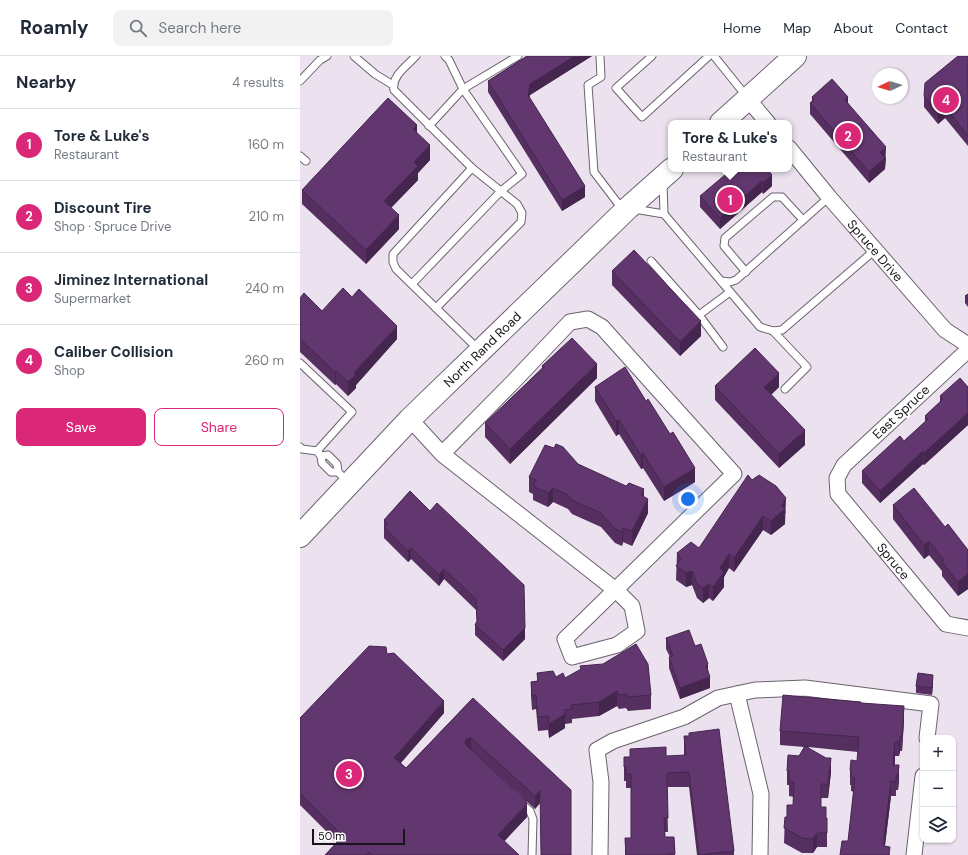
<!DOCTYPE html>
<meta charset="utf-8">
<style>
body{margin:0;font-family:"DM Sans",sans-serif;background:#f2f2f3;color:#1f2937}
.controls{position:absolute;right:12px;bottom:12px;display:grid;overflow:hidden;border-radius:8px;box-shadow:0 1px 3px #0004}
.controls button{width:36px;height:36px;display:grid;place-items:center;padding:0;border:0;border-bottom:1px solid #e0e1e3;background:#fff;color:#1f2937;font:20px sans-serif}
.compass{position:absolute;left:572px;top:12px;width:36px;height:36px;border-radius:50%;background:#fff;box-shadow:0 1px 3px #0004;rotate:266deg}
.scale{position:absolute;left:12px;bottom:10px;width:93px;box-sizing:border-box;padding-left:4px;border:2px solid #181519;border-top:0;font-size:11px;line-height:14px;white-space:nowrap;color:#181519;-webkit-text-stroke:3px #fff;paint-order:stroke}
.you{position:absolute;left:388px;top:443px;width:14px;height:14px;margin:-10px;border:3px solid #fff;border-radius:50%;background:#1a73e8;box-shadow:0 0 0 6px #1a73e833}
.badge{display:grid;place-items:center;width:26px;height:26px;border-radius:50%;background:#db2777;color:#fff;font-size:13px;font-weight:700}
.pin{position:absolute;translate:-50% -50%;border:2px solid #fff;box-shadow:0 1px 4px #0006}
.popup{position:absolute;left:368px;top:64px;width:124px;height:52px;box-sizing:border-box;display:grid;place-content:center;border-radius:8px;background:#fff;filter:drop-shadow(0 1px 3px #0005);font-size:13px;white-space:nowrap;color:#747a83}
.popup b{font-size:15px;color:#1f2937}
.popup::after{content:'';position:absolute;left:50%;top:100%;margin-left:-8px;border:8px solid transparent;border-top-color:#fff}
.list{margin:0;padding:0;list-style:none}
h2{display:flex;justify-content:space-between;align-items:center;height:52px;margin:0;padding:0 16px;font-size:17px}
h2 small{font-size:13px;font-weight:400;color:#747a83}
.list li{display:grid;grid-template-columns:26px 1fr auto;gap:12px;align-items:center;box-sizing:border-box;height:72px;padding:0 16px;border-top:1px solid #e0e1e3}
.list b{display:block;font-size:15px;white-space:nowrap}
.list p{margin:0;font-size:13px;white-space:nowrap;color:#747a83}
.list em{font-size:13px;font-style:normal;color:#747a83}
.actions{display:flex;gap:8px;padding:12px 16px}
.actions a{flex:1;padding:9px 0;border:1px solid #db2777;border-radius:8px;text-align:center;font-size:14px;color:#db2777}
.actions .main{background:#db2777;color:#fff}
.icon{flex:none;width:22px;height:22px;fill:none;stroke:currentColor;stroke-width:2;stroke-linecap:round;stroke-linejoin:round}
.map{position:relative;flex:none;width:668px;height:799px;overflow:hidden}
header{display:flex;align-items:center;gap:24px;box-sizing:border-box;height:56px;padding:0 20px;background:#fff;border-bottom:1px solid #e0e1e3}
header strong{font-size:19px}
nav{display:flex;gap:22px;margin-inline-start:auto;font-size:14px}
.search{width:280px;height:36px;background:#f2f2f3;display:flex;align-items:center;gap:10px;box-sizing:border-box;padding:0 14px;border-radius:8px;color:#747a83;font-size:15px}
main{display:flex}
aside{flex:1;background:#fff}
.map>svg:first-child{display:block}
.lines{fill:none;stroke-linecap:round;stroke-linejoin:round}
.lane-casing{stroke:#6a626d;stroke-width:9}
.street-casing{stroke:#6a626d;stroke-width:17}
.primary-casing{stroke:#6a626d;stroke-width:24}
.lane{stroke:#fff;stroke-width:7}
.street{stroke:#fff;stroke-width:15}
.primary{stroke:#fff;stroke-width:22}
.wall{fill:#542f5f}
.shaded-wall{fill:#45264e}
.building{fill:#62376f;stroke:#45264e}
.labels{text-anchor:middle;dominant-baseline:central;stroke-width:4;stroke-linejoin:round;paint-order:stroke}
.street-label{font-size:13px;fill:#181519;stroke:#fff}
</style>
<header>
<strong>Roamly</strong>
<div class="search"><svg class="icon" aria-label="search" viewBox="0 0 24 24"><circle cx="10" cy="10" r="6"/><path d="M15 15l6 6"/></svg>Search here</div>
<nav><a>Home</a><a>Map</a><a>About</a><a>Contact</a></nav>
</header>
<main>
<aside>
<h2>Nearby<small>4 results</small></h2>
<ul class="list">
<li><span class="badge">1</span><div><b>Tore &amp; Luke's</b><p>Restaurant</p></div><em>160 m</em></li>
<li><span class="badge">2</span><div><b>Discount Tire</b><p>Shop · Spruce Drive</p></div><em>210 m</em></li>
<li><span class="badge">3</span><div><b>Jiminez International</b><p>Supermarket</p></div><em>240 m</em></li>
<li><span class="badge">4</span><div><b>Caliber Collision</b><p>Shop</p></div><em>260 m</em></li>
</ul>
<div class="actions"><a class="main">Save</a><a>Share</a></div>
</aside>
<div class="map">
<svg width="668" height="799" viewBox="0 0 668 799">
<rect width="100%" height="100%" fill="#ece2ef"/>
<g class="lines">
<g class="lane-casing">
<g id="lane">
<polyline points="54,0 75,18 93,29"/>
<path d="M116,0C107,10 91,20 94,34L172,112L93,198V206L96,213L178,293"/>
<polyline points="300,0 301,21 288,29 294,116 323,154"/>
<polyline points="352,0 316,32 342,61 409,0"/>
<polyline points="414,0 447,41"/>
<polyline points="0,25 20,4 27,0"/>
<polyline points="129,70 163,33 149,4 145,0"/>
<polyline points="0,100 6,105"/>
<polyline points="363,127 364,158"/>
<polyline points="334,153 364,158 421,225 430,226 436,224 529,141"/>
<polyline points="351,205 399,259 423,291"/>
<polyline points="446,216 424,190 425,182 473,141 482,141 503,164"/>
<polyline points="421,225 460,271 473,275 482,274 575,194"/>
<polyline points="112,228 201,135 222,118 163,33 218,0"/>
<polyline points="136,252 221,166 222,157 217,148 172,112"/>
<polyline points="399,259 430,236"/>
<polyline points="473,275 507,311 485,333"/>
<polyline points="0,307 52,356 17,395"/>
<polyline points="0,391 2,393 17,395 21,400 22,407 31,416 38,416"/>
<polyline points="21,400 28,399 37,408 38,416 41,419"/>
<polyline points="220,746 230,755 233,763 232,799"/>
</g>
</g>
<g class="street-casing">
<g id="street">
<polyline points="447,42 468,67"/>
<path id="s1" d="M489,92L529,141L645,274L668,289"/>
<path id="s2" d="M668,294L544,409L537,422L538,438L646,568L668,572"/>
<polyline points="110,363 142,398 313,532 316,534 332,550 337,575 317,589 272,601 265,583 434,418 302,271 288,263 270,266 214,325 142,398"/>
<polyline points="437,638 461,738 460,799"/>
<polyline points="300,799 301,726 297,694 313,685 384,661 418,642 455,634 505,632 631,648 627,682"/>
<polyline points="614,799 623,720"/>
</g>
</g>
<g class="primary-casing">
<g id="primary">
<polyline points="421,67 495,0"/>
<path id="s3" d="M0,480L110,363L328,152L372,113"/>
</g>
</g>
<use href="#lane" class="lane"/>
<use href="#street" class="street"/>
<use href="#primary" class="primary"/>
</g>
<g class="wall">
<polygon points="227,0 292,0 230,39 230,42 285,141 262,155 188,36 188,25"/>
<polygon points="668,0 668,90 645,62 638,68 624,51 624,40"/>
<polygon points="512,41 548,47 586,102 585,113 569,127 510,58 510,47 512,45"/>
<polygon points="117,77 130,104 118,117 118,124 91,152 99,173 66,208 2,148 2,134"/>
<polygon points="467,113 472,130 463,138 462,136 420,173 400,151 400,140"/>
<polygon points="312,215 401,280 380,300 312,229"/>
<polygon points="668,238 668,251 665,247 665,240"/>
<polygon points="0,242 22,255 97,283 56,329 56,332 48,340 36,328 35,329 0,296"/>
<polygon points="242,310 297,322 210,408 185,381 185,367 242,312"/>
<polygon points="415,330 479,331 471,339 505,389 479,412 415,344"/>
<polygon points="295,331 395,426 364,445 343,412 341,413 319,378 316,380 295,345"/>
<polygon points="668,331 668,369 624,409 623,408 580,447 562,427 562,415 604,385 625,366 625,360 640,346 640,340"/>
<polygon points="278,408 344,441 348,457 332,490 323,486 322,490 315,487 301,471 272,458 268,453 253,446 248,451 233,444 233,438 229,436 229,421"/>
<polygon points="452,424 486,456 485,457 485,468 471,479 463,474 434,516 429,512 424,521 424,531 413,545 409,542 403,547 397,542 392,529 386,531 376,524 377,497 399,492"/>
<polygon points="110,435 225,583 203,605 175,579 175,569 177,566 176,554 144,523 139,530 111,503 108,506 84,482 84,464"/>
<polygon points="593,449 645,471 668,494 668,533 658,540 642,520 642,515 629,499 624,503 593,463"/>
<polygon points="366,582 395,590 410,632 380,643 369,612 369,601 370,601 366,593"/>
<polygon points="87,598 144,657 101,707 106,712 173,642 240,747 235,753 171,694 227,761 204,785 219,799 25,799 37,786 0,749 0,662"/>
<polygon points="237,617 256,621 265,622 351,639 351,653 328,655 326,652 319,653 317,650 299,660 272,663 272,667 265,668 265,672 249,682 248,674 238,675 236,653 232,654 231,640 231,626 237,625"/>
<polygon points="633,627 632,639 616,637 616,630"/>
<polygon points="561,647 604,664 602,695 600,695 599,700 595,700 595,709 599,709 599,724 598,734 596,734 596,740 591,740 585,790 590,799 548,785 554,736 551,735 551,729 550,729 550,714 557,705 558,696 508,691 531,716 528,742 521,742 521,751 526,762 527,776 527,791 517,791 513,797 502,797 484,787 485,761 487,761 493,749 494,741 489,740 489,729 487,729 487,715 499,700 504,691 480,689 480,675"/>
<polygon points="389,677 434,795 434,799 397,799 389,731 367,731 368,776 365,776 365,781 374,781 375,799 325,799 325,782 331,782 331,732 326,732 326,725 324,725 324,701 384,700 384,680 389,680"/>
</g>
<g class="shaded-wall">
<polygon points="275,0 292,0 230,39 228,50 228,39 230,28"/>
<polygon points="548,41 548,52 545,44"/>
<polygon points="645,51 645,62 638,68 638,57"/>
<polygon points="117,69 117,83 113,73"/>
<polygon points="130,89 130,104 118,117 118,124 84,159 84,145 114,106"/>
<polygon points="586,91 585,113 569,127 569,116 580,96"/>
<polygon points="472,119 472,130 463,138 463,127"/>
<polygon points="462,125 462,136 420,173 420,162"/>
<polygon points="285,130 285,141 262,155 262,144"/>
<polygon points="99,159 99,173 66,208 66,194"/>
<polygon points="401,265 401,280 380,300 380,286"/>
<polygon points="97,270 97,283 56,329 56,332 48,340 48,326 54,317"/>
<polygon points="297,308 297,322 210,408 210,393"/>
<polygon points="36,315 36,328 35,329 35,316"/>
<polygon points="479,317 479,331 464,345 464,331"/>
<polygon points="668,357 668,369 624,409 624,397"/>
<polygon points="319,364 319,378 316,380 316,365"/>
<polygon points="505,374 505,389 479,412 479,398"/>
<polygon points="623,395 623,408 580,447 580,435"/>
<polygon points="343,397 343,412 341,413 341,399"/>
<polygon points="395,412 395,426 364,445 364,431"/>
<polygon points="253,432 253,446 248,451 248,437"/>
<polygon points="344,433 344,447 341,439"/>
<polygon points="486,442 485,468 471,479 471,465"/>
<polygon points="348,443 348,457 332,490 332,475"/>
<polygon points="463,460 463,474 434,516 434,502"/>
<polygon points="323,472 323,486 322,490 322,476"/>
<polygon points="629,485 629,499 624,503 624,489"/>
<polygon points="111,492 111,503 108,506 108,495"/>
<polygon points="429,498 429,512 424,521 424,531 413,545 413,531 420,512"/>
<polygon points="144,513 144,523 139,530 139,519"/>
<polygon points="392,515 392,529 386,531 386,517"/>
<polygon points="668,518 668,533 658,540 658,526"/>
<polygon points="409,528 409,542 403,547 403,532"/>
<polygon points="225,572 225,583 203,605 203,594"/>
<polygon points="408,608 408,619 406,609"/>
<polygon points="633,619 633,627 632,639 632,632"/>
<polygon points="410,621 410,632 380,643 380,632"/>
<polygon points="317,635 317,650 299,660 299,646"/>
<polygon points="144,645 144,657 94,714 94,702"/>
<polygon points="604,650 604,664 602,695 602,681"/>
<polygon points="265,658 265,672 249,682 249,668"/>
<polygon points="600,680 600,695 599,700 599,686"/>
<polygon points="171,682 171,694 166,696 165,687 166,683"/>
<polygon points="595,686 595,700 593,723 593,709"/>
<polygon points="531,702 531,716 528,742 528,728"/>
<polygon points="599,709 599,724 598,734 598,719"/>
<polygon points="591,725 591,740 584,796 584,782"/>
<polygon points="240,734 240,747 235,753 235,740"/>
<polygon points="227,748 227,761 198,792 198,779"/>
<polygon points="517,777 517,791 513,797 513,783"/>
</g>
<g class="building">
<polygon points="227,0 275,0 230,28 228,39 285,130 262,144 188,25"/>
<polygon points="658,0 668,0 668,80 645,51 638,57 624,40 625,27"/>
<polygon points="532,23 548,41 545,44 586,91 580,96 585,102 569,116 510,47 514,44 512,41"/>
<polygon points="88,42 117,69 113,73 130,89 114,106 118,110 84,145 99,159 66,194 2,134"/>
<polygon points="432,113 467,113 472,119 463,127 462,125 420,162 400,140"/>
<polygon points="334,194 401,265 380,286 312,215"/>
<polygon points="43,232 52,241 59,233 97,270 54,317 56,319 48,326 36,315 35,316 0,283 0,242 4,237 22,255"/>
<polygon points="668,238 668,243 665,240"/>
<polygon points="272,282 297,308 210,393 185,367 244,311 242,310"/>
<polygon points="455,292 479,317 464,331 505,374 479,398 415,330"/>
<polygon points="325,311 346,345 348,343 370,378 373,376 395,412 364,431 343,397 341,399 319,364 316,365 295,331"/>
<polygon points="660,322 668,331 668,357 624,397 623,395 580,435 562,415 600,380 604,385 628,363 625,360 643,343 640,340"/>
<polygon points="256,388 263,391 278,408 326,430 329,427 344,433 341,439 348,443 332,475 323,472 322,476 315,473 301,457 272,444 268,439 253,432 248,437 233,430 236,424 229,421 245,389 254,392"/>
<polygon points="448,419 452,424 459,419 476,430 486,442 481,449 485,453 471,465 463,460 434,502 429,498 420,512 424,516 413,531 409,528 403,532 397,528 392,515 386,517 376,510 381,503 377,497 391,486 399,492"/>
<polygon points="614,432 645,471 648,468 668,494 668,518 658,526 642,506 644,504 629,485 624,489 593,449"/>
<polygon points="110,435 130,455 137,447 224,529 225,572 203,594 175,569 177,565 176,543 144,513 139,519 111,492 108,495 84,471 87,468 84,464"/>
<polygon points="389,574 395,590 401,588 408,608 406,609 410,621 380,632 369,601 373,600 366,582"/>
<polygon points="336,588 348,608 351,639 328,641 326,638 319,639 317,635 299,646 271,649 272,653 264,654 265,658 249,668 248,660 238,661 236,639 232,640 231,626 238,625 237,617 253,615 256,621 263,617 265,622 281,613 280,610 303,608"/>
<polygon points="69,590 86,591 87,598 94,597 144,645 94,702 106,712 173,642 271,734 271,799 241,799 240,734 235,740 171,682 166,683 165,687 167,690 226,745 227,748 198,779 219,799 72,799 69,796 66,799 25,799 43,780 0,737 0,662"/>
<polygon points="618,617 633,619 632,632 616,630"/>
<polygon points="483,639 561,646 561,647 604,650 602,681 600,680 599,686 595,686 593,709 599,709 598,719 596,719 596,726 591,725 584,782 584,790 590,791 589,799 540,799 542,785 548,785 555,722 551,721 551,715 550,714 551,704 557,705 559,681 480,675"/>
<polygon points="419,673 434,795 399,799 389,716 367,717 368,762 364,762 365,781 374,781 375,798 368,798 368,799 326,799 325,782 331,782 331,718 326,718 326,711 324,711 324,701 330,701 330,693 366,691 366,700 386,699 384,680 389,680 389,677"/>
<polygon points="505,690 526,702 531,702 528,728 521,728 521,751 526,751 526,762 527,762 527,777 517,777 513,783 502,782 484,772 485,761 487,761 487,749 493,749 494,726 489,726 489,715 487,715 488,699 499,700"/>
</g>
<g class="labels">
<g class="street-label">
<text stroke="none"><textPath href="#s1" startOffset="134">Spruce Drive</textPath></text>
<text stroke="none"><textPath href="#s3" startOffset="261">North Rand Road</textPath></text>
<text transform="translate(601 356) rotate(-43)">East Spruce</text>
<text stroke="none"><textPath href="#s2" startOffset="287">Spruce</textPath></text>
</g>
</g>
</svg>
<div class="controls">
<button>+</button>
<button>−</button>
<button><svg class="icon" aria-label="layers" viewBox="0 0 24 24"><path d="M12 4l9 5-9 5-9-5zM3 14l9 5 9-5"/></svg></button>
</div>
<svg class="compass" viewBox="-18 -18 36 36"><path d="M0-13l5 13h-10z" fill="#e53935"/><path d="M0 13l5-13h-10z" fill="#747a83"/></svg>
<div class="scale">50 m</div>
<div class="you"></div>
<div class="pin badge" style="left:430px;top:144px">1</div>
<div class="popup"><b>Tore &amp; Luke's</b>Restaurant</div>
<div class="pin badge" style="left:548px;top:80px">2</div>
<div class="pin badge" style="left:49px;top:718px">3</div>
<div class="pin badge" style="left:646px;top:44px">4</div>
</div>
</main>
